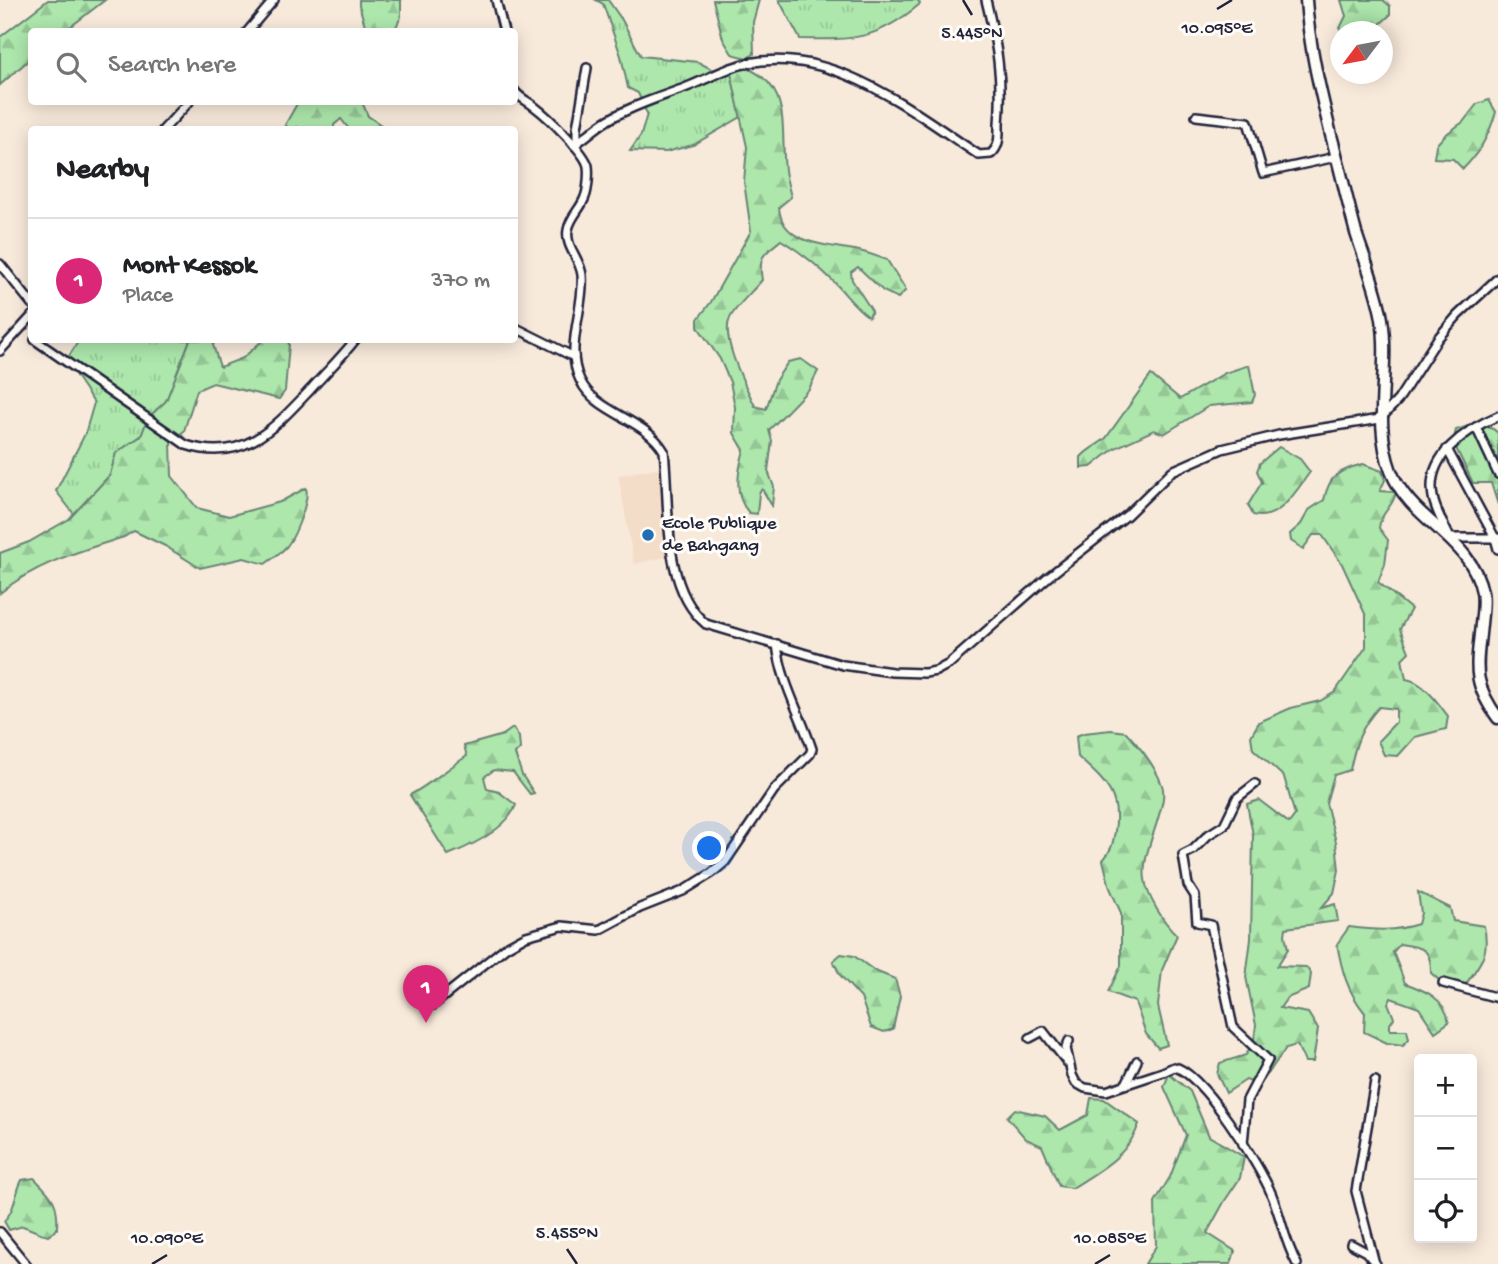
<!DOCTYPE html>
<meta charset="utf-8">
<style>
body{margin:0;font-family:"Gochi Hand",sans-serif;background:#f2f2f2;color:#202124}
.controls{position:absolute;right:21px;bottom:21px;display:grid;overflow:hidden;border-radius:7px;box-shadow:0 4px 18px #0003}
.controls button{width:63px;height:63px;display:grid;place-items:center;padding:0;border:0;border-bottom:2px solid #e0e0e0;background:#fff;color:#202124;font:35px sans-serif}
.compass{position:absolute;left:1330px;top:21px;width:63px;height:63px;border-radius:50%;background:#fff;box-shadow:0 4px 18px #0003;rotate:238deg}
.you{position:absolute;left:710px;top:849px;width:24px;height:24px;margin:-18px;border:5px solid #fff;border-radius:50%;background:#1a73e8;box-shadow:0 0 0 10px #1a73e833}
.badge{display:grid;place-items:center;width:46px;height:46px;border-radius:50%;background:#db2777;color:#fff;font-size:23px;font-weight:700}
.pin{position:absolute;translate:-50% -58px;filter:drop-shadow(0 2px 4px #0008)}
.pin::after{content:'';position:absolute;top:37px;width:24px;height:21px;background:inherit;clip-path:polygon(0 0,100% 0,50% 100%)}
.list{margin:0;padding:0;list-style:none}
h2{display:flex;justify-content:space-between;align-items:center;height:91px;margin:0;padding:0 28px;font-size:30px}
h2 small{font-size:23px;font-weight:400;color:#757577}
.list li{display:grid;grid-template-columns:46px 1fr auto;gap:21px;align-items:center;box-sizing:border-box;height:126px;padding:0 28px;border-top:2px solid #e0e0e0}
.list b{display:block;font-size:26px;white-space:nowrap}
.list p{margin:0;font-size:23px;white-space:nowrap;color:#757577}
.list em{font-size:23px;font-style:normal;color:#757577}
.icon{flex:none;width:38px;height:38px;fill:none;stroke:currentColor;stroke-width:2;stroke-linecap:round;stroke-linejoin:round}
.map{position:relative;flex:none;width:1498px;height:1264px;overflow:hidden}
.search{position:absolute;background:#fff;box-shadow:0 4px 18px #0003;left:28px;top:28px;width:490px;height:77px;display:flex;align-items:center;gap:18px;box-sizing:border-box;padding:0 24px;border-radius:7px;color:#757577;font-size:26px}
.panel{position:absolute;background:#fff;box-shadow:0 4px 18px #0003;left:28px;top:126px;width:490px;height:217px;border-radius:7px}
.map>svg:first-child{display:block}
.built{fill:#f4ddc8}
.grass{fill:url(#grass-tufts);stroke:#688474;stroke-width:2}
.forest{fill:url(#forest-firs);stroke:#688474;stroke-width:2}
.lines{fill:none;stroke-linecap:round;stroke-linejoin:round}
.street-casing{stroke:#22223b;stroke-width:12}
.secondary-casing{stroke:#22223b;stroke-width:15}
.street{stroke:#fdfcf7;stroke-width:7}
.secondary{stroke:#fdfcf7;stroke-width:10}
.ticks{fill:none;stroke:#22223b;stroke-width:2.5}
.poi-dot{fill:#1f6fb2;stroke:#fdfcf7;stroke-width:2.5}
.labels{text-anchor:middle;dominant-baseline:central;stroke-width:6;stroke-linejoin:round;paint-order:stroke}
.poi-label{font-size:19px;fill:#22223b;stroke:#fdfcf7;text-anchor:start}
.ticks-label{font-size:18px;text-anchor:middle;fill:#22223b;stroke:#fdfcf7;stroke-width:6;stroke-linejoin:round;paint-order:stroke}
</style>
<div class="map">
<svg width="1498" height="1264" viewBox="0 0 1498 1264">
<defs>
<pattern id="grass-tufts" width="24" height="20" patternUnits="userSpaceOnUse" patternTransform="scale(1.75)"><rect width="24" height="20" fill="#ade7ac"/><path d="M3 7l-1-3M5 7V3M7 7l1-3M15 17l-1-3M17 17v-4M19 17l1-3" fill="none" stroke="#95c695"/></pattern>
<pattern id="forest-firs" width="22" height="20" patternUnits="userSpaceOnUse" patternTransform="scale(1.75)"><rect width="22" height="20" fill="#ade7ac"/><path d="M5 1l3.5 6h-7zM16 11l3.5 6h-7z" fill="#95c695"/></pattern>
</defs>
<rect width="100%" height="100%" fill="#f8eadb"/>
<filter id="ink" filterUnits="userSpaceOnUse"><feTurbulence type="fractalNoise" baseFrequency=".0143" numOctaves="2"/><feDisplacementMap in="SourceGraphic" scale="14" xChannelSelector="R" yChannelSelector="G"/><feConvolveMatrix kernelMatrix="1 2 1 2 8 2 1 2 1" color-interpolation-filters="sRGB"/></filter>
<g filter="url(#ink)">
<polygon class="built" points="662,467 664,513 671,556 634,564 618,475"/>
<g class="grass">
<polygon points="596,0 608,0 622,20 641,56 698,62 719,73 731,73 741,117 693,145 666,152 630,151 641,135 647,114 638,93 628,88 621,56 603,4"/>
<path d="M779,0H918L920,4C877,40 854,40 800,39Z"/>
<polygon points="79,340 190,340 166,401 148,418 141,436 116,453 110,475 74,514 56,491 85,434 94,403 66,361"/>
</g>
<g class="forest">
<polygon points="48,0 105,0 65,31 32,32 31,58 0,85 0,37"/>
<polygon points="359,0 401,0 401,17 394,31 365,31 366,29 359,5"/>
<polygon points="713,0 759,0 753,22 754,54 747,58 732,54 723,39"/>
<polygon points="1341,0 1383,0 1390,6 1390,15 1379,25 1380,31 1341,31 1340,28 1346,16"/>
<path d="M742,66C793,84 780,127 785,170C786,179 789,188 791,197L779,207C781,244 826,245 855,250C866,252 876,256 887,260L906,290L898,298L883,291L858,267L851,272L852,280L872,311L869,317C854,307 846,294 834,282C817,265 801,252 781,240C763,254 758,257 762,280C752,292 737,305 730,318C720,338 746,387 755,406L766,409L776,380L788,362L801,359L818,371L809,389L769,430L772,441L768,471L774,487L772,506L762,489L759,493L757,514L749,513C733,495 738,471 744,450L734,433L735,407L730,382L720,359L698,327V319L711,302L751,231L744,182L747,147L731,73Z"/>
<path d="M1489,100L1496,112C1489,135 1480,152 1463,169L1453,159L1434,158L1436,145L1445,135L1463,122L1477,104Z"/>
<polygon points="298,102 362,102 368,116 387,129 349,129 341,119 334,125 334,129 290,129 285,125"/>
<path d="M190,340H216L213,345L220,367L243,358L263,340H287L289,344L285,391L279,399L213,383L197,390L184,431L171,442L172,476L197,508L229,516L280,502L306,488C310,500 295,536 287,546C281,553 272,559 265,564L244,558L200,568L165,546L134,531L124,537C80,551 36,563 0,593V553L29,542L69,519L110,475L116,453L141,436L148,418L166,401Z"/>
<path d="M1249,365L1255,395L1252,402L1209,406L1164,434L1154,430L1115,448L1091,467L1081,468V457C1089,448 1097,446 1106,438L1151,375L1180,399L1225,373Z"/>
<polygon points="1477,423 1493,429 1498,433 1498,505 1491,483 1473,483 1453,442 1456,430"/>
<path d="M1279,447L1300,459L1310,472C1296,491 1279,522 1253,515L1248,505L1262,482L1257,471L1260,463Z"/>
<path d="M1363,464L1382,471L1385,480L1380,491L1396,492C1393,508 1381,511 1379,528L1388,540L1385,564L1378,582L1411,609L1400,629L1409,652L1402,659L1406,679C1423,681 1438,703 1448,716L1446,729L1415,737L1398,756L1384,755L1378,741L1396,722V709L1379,707C1361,726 1355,745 1350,770L1334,775L1326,803L1336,842L1339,870L1334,893L1321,908L1335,904L1338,921L1286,928L1285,935L1288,949L1277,966L1306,967L1311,974L1309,989L1287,998L1280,1008L1308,1013L1318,1029L1313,1062H1305L1297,1045L1286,1048L1260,1085L1246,1080L1226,1093L1217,1074L1220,1063L1246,1055L1254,1040L1256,1025L1246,977L1251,939L1253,835L1247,804L1259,800L1289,823L1295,815L1284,777L1253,749L1251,736L1259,722L1291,708L1320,701L1335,692L1366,647V616L1342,564L1322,535H1313L1303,549L1291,541L1290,534L1301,524L1309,510L1324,500C1329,475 1340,470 1363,464Z"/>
<path d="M513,728L519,737L520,749L515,754L522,775L534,793L530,794L513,772L494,770L484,777L487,789L499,792L516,805C507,829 471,846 448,855L410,795C430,784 447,769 467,756L464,746L503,735Z"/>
<path d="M1111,730L1126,732C1140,747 1155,765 1162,785C1166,796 1160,811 1157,822C1152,839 1142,861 1145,879C1147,897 1164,923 1177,935L1162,970L1158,1006L1167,1045L1158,1048L1146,1034L1135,1002L1108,992L1121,966V913L1110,888L1103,860C1112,850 1113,843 1115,831C1121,793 1104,781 1078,757L1076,736L1084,733Z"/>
<path d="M1418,892L1450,908L1453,921L1484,926C1490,954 1481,962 1466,984L1440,981L1431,973C1431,948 1424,948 1400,944L1393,952L1405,983C1426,991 1445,998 1449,1022L1435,1032L1419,1008L1391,998L1388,1003L1394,1018L1390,1024V1030H1407L1409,1039L1403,1045L1387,1043L1364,1032L1365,1013C1347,991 1342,971 1337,944L1349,927C1374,930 1394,932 1418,924L1421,913Z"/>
<polygon points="841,954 854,956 875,971 895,979 900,996 893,1029 884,1032 871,1027 861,998 840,975 833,961"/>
<polygon points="1169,1074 1190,1091 1209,1136 1244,1157 1240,1178 1224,1202 1207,1233 1235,1251 1231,1264 1145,1264 1156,1246 1155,1202 1170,1177 1186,1135 1164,1087"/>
<path d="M1091,1098L1104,1099L1139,1124C1128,1156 1099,1171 1072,1188L1059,1186L1042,1146L1026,1139L1007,1117L1015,1109L1045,1116L1060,1130L1088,1115Z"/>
<path d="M34,1178C52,1196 59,1202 57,1229L48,1236L23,1226L9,1230L4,1221C16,1208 14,1196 22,1180Z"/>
</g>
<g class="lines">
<g class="street-casing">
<g id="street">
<polyline points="496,0 504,32"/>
<polyline points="247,32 274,0"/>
<path d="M514,90C519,98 528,101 535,107C547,116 585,152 588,166C589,173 588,190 585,197C581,209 570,217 568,230C565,247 580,258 582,275C585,309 564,347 580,380C596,414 645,418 664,451C670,504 661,587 706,624L843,665L892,672L925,673L936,671L949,664L1048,577L1127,515L1172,471L1222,449L1279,435L1380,419L1398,400L1438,338L1458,315L1498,278"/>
<polyline points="1196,116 1248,122 1263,173 1336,157"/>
<polyline points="163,130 189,102"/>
<polyline points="577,143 577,128 587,68"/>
<path d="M574,145C586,137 596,127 608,120C633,105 661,97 687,87C702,81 717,73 731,68C822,36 909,109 979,155L991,154C1000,146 999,136 999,124C1003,77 997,45 986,0"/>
<polyline points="0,264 32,304"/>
<polyline points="514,327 574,357"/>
<path d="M35,340L186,445C244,464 275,427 311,389C327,371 340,359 355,340"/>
<polyline points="0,351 32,316"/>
<path d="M1498,416C1467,429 1425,456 1433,497C1435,510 1444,525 1450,538H1498"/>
<polyline points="1476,427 1498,474"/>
<polyline points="1447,449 1495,538 1498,549"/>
<polyline points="1443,983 1498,998"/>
<path d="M433,1005L506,947L526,936L562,926L599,930L640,908L683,891L712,873L725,862L774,790L810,754L812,749C800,713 781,682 777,644"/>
<polyline points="1030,1038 1043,1031 1067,1062"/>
<path d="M1069,1041L1066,1048L1072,1075L1076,1083L1085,1088L1106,1091L1163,1072L1174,1067C1201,1071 1260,1166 1271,1193C1281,1216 1284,1241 1297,1264"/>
<polyline points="1126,1084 1137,1061"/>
<polyline points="1243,1144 1247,1100 1268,1060 1233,1027 1211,925 1197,922 1195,896 1188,885 1183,855 1193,850 1208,835 1224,825 1237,798 1255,784"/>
<polyline points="0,1232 26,1264"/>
<polyline points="1351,1244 1366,1252 1376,1264"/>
<polyline points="1374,1260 1356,1191 1375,1081"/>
</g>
</g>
<g class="secondary-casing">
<path id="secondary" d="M1306,0C1309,46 1320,90 1331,135C1340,168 1347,200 1356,233C1365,261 1377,289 1382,319C1390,371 1372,420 1391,471C1410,521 1472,538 1482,592C1484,602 1482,614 1481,624C1477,667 1471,681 1498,718"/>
</g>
<use href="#street" class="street"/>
<use href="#secondary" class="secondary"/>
</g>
</g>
<path class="ticks" d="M963,0L972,15M1217,9L1232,0M567,1249L577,1264M152,1264L167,1255M1095,1264L1110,1255"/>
<circle class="poi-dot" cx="648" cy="535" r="7"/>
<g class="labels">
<g class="poi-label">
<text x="662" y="524">Ecole Publique<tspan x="662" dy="22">de Bahgang</tspan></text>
</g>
</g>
<g class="ticks-label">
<text x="1217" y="33">10.095°E</text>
<text x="972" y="38">5.445°N</text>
<text x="567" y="1238">5.455°N</text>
<text x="167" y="1243">10.090°E</text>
<text x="1110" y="1243">10.085°E</text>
</g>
</svg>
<div class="controls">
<button>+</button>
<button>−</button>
<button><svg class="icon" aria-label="locate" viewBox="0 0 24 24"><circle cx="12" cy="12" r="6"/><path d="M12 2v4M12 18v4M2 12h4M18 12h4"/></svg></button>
</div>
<svg class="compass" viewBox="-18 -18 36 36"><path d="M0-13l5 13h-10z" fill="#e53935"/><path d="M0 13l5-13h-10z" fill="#757577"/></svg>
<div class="you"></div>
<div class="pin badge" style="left:426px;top:1023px">1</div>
<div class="search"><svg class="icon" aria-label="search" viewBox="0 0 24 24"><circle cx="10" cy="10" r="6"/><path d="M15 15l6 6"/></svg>Search here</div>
<section class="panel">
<h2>Nearby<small></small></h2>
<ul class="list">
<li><span class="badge">1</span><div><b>Mont Kessok</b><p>Place</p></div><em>370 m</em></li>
</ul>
</section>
</div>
